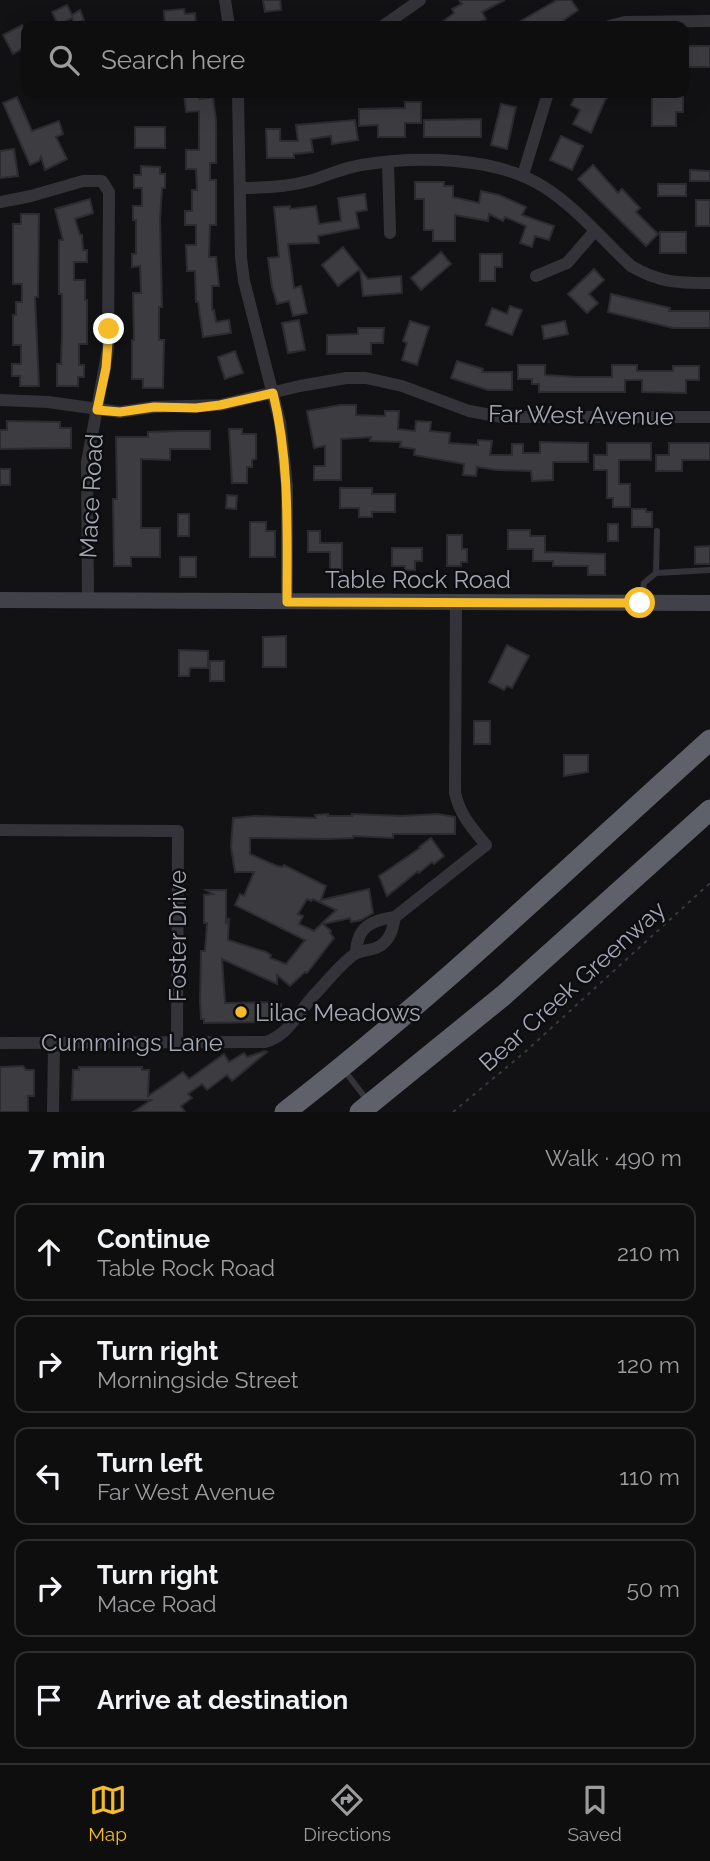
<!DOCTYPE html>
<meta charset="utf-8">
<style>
body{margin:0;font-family:Raleway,sans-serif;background:#1c1c1d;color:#f1f3f6}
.stop{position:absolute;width:21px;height:21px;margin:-16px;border:5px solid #f6bb28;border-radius:50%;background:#fff}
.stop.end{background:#f6bb28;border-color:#fff;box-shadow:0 2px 7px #0008}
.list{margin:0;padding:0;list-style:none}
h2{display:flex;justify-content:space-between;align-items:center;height:91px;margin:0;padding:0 28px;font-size:30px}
h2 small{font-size:23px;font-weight:400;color:#9b9c9e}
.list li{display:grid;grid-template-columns:46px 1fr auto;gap:21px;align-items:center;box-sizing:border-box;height:98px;margin:0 14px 14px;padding:0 14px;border:2px solid #2e2e2f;border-radius:14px}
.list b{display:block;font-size:26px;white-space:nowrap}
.list p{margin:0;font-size:23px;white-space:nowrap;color:#9b9c9e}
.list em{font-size:23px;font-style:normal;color:#9b9c9e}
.icon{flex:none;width:38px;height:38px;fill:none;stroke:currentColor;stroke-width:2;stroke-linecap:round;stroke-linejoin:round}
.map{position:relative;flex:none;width:710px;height:1112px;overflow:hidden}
.search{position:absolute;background:#0e0e0f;box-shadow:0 7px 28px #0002;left:21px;right:21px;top:21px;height:77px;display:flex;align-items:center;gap:18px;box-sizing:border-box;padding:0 24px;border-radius:14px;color:#9b9c9e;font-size:26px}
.sheet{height:651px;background:#0e0e0f}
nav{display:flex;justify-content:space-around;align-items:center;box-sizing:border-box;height:98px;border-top:2px solid #2e2e2f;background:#0e0e0f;font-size:19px;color:#9b9c9e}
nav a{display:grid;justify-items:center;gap:4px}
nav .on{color:#f6bb28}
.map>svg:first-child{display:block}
.building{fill:#3c3c41;stroke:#2c2c30;stroke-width:2;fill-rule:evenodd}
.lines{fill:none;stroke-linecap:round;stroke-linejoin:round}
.path{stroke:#393a40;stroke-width:2;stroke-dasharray:3.5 5;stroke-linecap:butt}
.service{stroke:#333339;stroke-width:6}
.minor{stroke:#333339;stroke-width:12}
.secondary{stroke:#414249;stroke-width:16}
.motorway{stroke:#5f616a;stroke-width:21}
.route{stroke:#f6bb28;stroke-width:9}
.poi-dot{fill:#f6bb28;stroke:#0d0d0f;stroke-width:2.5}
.labels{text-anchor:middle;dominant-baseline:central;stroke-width:5;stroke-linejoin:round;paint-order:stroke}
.street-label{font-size:24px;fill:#a3a7b5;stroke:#0d0d0f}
.poi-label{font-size:24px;fill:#a3a7b5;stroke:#0d0d0f;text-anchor:start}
</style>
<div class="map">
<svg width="710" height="1112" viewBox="0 0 710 1112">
<rect width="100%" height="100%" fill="#121214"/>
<g class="building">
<polygon points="263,0 280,0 281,10 265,12"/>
<polygon points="459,0 505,0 482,12 486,19 473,26 437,26 454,13 452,9 462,4"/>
<polygon points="557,0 571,0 578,10 564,20 568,26 512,26"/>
<polygon points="67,5 72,15 80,10 84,20 75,24 72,18 58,25 52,12"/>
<polygon points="184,9 185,14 195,13 196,26 165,26 164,11"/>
<polygon points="22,25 26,33 26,46 13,54 3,35"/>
<rect x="684" y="46" width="26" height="21"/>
<polygon points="184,93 199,93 200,99 213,97 216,120 216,163 210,163 210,180 216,180 216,225 210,225 209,257 216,257 219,286 212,286 212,310 214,310 216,322 229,320 231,333 203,337 198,302 196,302 195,271 187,271 186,245 196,245 196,225 185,225 185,211 192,211 192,190 197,190 196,169 186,169 186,150 199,150 199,111 186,112"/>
<polygon points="577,93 612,93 605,100 591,133 573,124 580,110 571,105"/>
<polygon points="17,97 32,131 59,121 63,134 56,137 67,159 45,170 41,157 39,161 30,165 3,103"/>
<polygon points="652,97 683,97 683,112 676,112 676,126 652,126"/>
<polygon points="405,102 421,102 421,123 405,123 405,137 378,137 378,125 359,126 359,109 405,108"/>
<polygon points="501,104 516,107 507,149 491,145"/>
<polygon points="481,119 481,137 424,137 424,120"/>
<polygon points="355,120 358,140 332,144 331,136 311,139 313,152 294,154 294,158 267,158 266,129 280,129 280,141 298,141 296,125"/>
<rect x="135" y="127" width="30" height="21"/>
<polygon points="561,136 583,146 572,170 550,160"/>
<polygon points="14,149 18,176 0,178 0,151"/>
<polygon points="593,165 618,193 622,189 640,208 636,212 658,234 646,246 578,179"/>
<polygon points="141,166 160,167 160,174 165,174 165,188 162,188 160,219 162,307 159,307 159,340 164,340 163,388 143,388 143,379 132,379 132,340 134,340 133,293 141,293 140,266 132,267 132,254 136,254 136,220 133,220 133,206 142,206 142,188 134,188 134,175 141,175"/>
<polygon points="690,170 710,171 710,181 690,181"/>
<polygon points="415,182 444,182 444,186 453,186 453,197 479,203 481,191 499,195 526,207 522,215 554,226 549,240 535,236 532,247 520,243 526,226 505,217 503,221 489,214 488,221 455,215 455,241 433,241 433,230 424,230 424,199 415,199"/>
<rect x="658" y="184" width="28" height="12"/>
<polygon points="365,194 367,210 356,212 359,228 318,236 319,243 288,244 294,288 301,286 307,313 293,316 289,301 277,304 272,287 268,258 279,257 274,207 290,206 290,209 316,206 319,224 341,221 338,198"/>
<polygon points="90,199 93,213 75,219 80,235 82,235 83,250 87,250 87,262 74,262 74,280 85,280 85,300 87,300 87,344 79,344 79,365 84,365 84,377 78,377 78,386 57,386 57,364 61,364 62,333 62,294 59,294 59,240 63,240 55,209"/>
<rect x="696" y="200" width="14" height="26"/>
<polygon points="21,214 39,214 38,297 35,297 39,386 20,386 20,376 12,376 12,364 21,364 21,345 13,345 13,315 16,315 16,302 22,302 22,284 13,284 13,224 21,224"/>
<rect x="660" y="232" width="26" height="21"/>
<polygon points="343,247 360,269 338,286 322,265"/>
<polygon points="441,252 451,264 421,290 411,278"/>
<polygon points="480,254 502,254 502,267 495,267 495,281 480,281"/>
<polygon points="360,269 368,279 401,276 402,293 363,296"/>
<polygon points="594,269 604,280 589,294 598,303 587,313 568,294"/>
<polygon points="611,294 670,308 669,311 710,311 710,328 673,328 608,312"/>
<polygon points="510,306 522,310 512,335 486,325 492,308 507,314"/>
<polygon points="299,320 305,350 288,353 282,323"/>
<polygon points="410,321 429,327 417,365 402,360 407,343 403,341"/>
<polygon points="565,321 568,334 544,339 542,326"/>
<polygon points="358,328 384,328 383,343 371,343 371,354 327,354 327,335 358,334"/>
<polygon points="235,351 243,373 225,379 218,357"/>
<polygon points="457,361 483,369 482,372 512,372 512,390 488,390 451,378"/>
<polygon points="518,365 545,365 545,375 577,377 612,377 612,365 637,365 637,371 673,371 673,366 699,366 699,380 686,380 686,393 642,392 642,380 625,380 625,392 539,392 539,384 532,384 532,379 518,379"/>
<polygon points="340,405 356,405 356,415 385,416 385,411 399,411 398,429 415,431 416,421 431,422 430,431 450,433 449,443 478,445 478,440 492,441 490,455 512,455 512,444 523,444 523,453 540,453 540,442 588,443 588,462 553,462 553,480 532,481 531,471 497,470 477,467 476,476 463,475 464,464 414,455 415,449 400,447 401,442 370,441 371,437 341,439 341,480 314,480 314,466 325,466 325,446 314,448 307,411"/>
<polygon points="7,421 60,422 60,428 71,428 71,448 0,449 0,430 7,430"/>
<polygon points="229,429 242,429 242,434 256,434 256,459 252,460 252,467 247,467 247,483 232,483"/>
<polygon points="179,431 210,431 210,449 170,449 170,460 141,459 141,528 160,528 160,557 131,557 131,566 114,566 113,499 117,499 116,437 148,437 148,432"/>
<polygon points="607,443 651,443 651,460 619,460 619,484 630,484 630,507 613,507 613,498 607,498 607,470 594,470 594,455 607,455"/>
<polygon points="669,443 710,443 710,460 682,460 682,471 656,471 656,455 669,455"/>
<rect x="0" y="469" width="10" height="16"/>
<polygon points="340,488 372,488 372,494 395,494 395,512 372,512 372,517 359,517 359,508 340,508"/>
<polygon points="227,495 237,496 236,509 226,508"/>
<polygon points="632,509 646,509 646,512 652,512 652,527 632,527"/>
<rect x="178" y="514" width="11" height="22"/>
<polygon points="250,522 266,522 266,531 275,531 275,557 250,557"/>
<rect x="608" y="524" width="10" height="17"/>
<polygon points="508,530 530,530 530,536 545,536 545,552 605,554 605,575 588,575 588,566 553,566 553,561 533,561 533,549 508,549"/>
<polygon points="308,531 320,531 320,543 342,543 342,571 330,571 330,552 308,552"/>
<polygon points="447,535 462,535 462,549 467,549 467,562 461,562 461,566 447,566"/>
<polygon points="710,546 710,564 695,564 695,547"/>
<polygon points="392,548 422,548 422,561 415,561 415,570 405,570 405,566 392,566"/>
<rect x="180" y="557" width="16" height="20"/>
<polygon points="286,636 286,667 263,667 263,637"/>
<polygon points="507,645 529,656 512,688 507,686 504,690 489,682"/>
<polygon points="179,650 208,651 208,668 190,668 189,676 179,676"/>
<rect x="210" y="661" width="14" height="20"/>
<rect x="474" y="721" width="16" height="23"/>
<polygon points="564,755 588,755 588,772 564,776"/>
<path d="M328,814V816H352V814L402,816L438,814L455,817V834H393V838L353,836V838L327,839L250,838V854L277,866L283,867L284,865L326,886L321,900L369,889L373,913L361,920L351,922L350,918L323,924L331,931L330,933L334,938L307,973L305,972L290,986L277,975V984L222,959L225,1003L277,1002V1005L281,1004V1022L204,1023V1019H201L200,1002L201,951H205L207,923H204V895L213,894L206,890H226V924L229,918L228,940L266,952L271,955L270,958L286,964L305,940L235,905L240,894L244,896L254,872H235L231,847L233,818L255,816L316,818L315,815ZM307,899L311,901L313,899L336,910L314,931L299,924L303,916L298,914Z"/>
<polygon points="431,838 444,856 434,864 432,862 419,873 418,871 387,896 379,876 420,848 419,847"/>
<polygon points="265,1051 267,1052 232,1081 227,1075 207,1090 202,1084 188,1094 192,1098 181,1106 185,1112 133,1112 151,1100 72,1100 73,1070 79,1070 79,1067 142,1067 142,1070 149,1070 148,1096 183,1072 189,1079 224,1054 229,1062 244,1053 247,1057"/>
<polygon points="23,1066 26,1070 34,1070 34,1096 28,1096 28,1112 0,1112 0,1067"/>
</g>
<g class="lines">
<polyline class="path" points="453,1112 525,1052 710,883"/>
<g class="service">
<polyline points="656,573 657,531"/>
<polyline points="641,601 644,583 656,573 710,570"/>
<polyline points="344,1070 367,1100"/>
</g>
<g class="minor">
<polyline points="225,0 229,26"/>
<polyline points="383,26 420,0"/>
<polyline points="609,26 625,22 710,21"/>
<polyline points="238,93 241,258 244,281 280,422 287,486 287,602"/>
<polyline points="388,162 390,233"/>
<polyline points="523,175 548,93"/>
<path d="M240,188C264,188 287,187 309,181C326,176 343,168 361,165C416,156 496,156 544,187C577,208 603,240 631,266C660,283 678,283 710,283"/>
<polyline points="0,202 31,196 83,181 102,181 109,192 108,349 87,462 88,600"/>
<polyline points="536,276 567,263 594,232"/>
<polyline points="0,400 48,402 120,412 154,407 220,405 300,386 346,378 366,378 402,386 469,411 502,417 710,417"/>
<polyline points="0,830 178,831 177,1042"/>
<path d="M356,953C357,927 371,920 395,917L486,845C472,828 460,815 455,793L456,602"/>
<path d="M0,1043L265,1042C289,1036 299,1010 316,993C327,982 342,962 355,954C365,948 376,952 385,942C392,935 393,926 395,917"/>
<polyline points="53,1112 54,1042"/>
</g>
<polyline class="secondary" points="0,600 710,603"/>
<g class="motorway">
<path d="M285,1112C434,997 570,866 710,740"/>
<polyline points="360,1112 504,995 710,810"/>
</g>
</g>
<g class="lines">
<path class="route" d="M109,329L106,368L97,410L120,412L154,407L196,408L220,405L273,393C290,462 287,532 287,602L640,603"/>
</g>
<circle class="poi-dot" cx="241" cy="1012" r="7"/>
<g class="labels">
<g class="street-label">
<text transform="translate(581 415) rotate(1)">Far West Avenue</text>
<text transform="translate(91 496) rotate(-87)">Mace Road</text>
<text x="418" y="579">Table Rock Road</text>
<text transform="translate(177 936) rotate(-90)">Foster Drive</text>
<text transform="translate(572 986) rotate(-42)">Bear Creek Greenway</text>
<text x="132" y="1042">Cummings Lane</text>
</g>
<g class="poi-label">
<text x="255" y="1012">Lilac Meadows</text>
</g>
</g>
</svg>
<div class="stop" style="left:640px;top:603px"></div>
<div class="stop end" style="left:109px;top:329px"></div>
<div class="search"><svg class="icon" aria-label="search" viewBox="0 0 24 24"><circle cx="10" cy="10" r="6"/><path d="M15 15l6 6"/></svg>Search here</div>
</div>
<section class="sheet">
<h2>7 min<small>Walk · 490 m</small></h2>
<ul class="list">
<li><svg class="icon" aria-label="ahead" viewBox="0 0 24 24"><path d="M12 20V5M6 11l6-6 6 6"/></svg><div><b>Continue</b><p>Table Rock Road</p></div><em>210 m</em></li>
<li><svg class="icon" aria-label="right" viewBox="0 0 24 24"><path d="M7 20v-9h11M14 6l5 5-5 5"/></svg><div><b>Turn right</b><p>Morningside Street</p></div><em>120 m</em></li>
<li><svg class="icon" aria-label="left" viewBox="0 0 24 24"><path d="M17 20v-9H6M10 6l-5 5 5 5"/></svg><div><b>Turn left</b><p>Far West Avenue</p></div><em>110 m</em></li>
<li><svg class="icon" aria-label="right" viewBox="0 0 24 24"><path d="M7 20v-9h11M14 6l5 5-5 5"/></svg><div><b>Turn right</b><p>Mace Road</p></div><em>50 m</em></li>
<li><svg class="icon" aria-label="arrive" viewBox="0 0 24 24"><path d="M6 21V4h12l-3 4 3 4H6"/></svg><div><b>Arrive at destination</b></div></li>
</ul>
</section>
<nav>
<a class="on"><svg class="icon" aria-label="map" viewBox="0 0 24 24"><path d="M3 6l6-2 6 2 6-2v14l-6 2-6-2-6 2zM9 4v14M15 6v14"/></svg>Map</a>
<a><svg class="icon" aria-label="directions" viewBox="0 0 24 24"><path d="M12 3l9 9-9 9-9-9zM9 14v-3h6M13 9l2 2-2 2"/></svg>Directions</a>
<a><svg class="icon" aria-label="saved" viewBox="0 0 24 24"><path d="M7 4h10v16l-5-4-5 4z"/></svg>Saved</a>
</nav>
